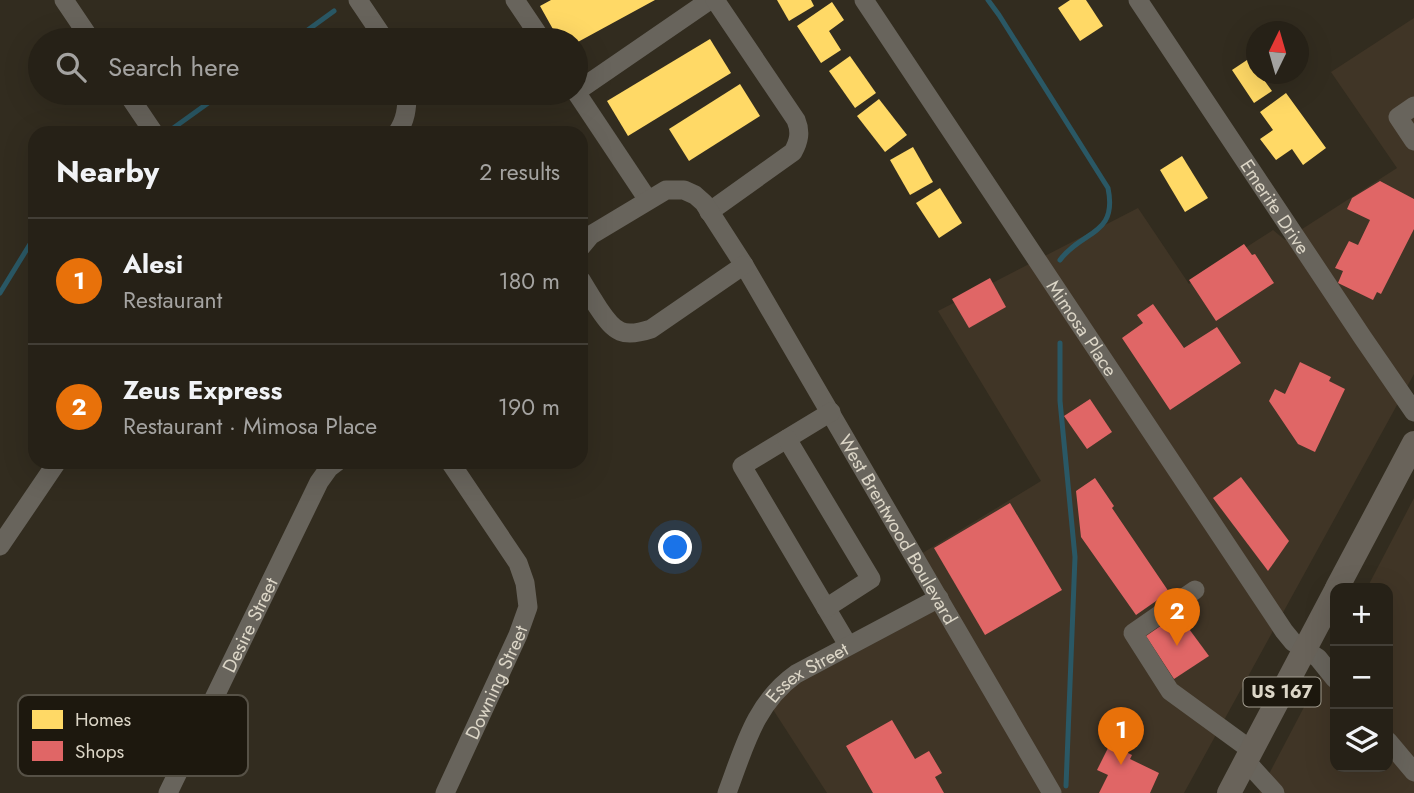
<!DOCTYPE html>
<meta charset="utf-8">
<style>
body{margin:0;font-family:Jost,sans-serif;background:#322e24;color:#f1f3f6}
.controls{position:absolute;right:21px;bottom:21px;display:grid;overflow:hidden;border-radius:14px;box-shadow:0 7px 28px #0002}
.controls button{width:63px;height:63px;display:grid;place-items:center;padding:0;border:0;border-bottom:2px solid #423e36;background:#262117;color:#f1f3f6;font:35px sans-serif}
.compass{position:absolute;left:1246px;top:21px;width:63px;height:63px;border-radius:50%;background:#262117;box-shadow:0 7px 28px #0002;rotate:5deg}
.you{position:absolute;left:676px;top:548px;width:24px;height:24px;margin:-18px;border:5px solid #fff;border-radius:50%;background:#1a73e8;box-shadow:0 0 0 10px #1a73e833}
.badge{display:grid;place-items:center;width:46px;height:46px;border-radius:50%;background:#a09a8c;color:#fff;font-size:23px;font-weight:700}
.pin{position:absolute;translate:-50% -58px;filter:drop-shadow(0 2px 4px #0008)}
.pin::after{content:'';position:absolute;top:37px;width:24px;height:21px;background:inherit;clip-path:polygon(0 0,100% 0,50% 100%)}
.list{margin:0;padding:0;list-style:none}
h2{display:flex;justify-content:space-between;align-items:center;height:91px;margin:0;padding:0 28px;font-size:30px}
h2 small{font-size:23px;font-weight:400;color:#a4a3a1}
.list li{display:grid;grid-template-columns:46px 1fr auto;gap:21px;align-items:center;box-sizing:border-box;height:126px;padding:0 28px;border-top:2px solid #423e36}
.list b{display:block;font-size:26px;white-space:nowrap}
.list p{margin:0;font-size:23px;white-space:nowrap;color:#a4a3a1}
.list em{font-size:23px;font-style:normal;color:#a4a3a1}
.icon{flex:none;width:38px;height:38px;fill:none;stroke:currentColor;stroke-width:2;stroke-linecap:round;stroke-linejoin:round}
.map{position:relative;flex:none;width:1414px;height:793px;overflow:hidden}
.search{position:absolute;background:#262117;box-shadow:0 7px 28px #0002;left:28px;top:28px;width:560px;height:77px;display:flex;align-items:center;gap:18px;box-sizing:border-box;padding:0 24px;border-radius:38px;color:#a4a3a1;font-size:26px}
.panel{position:absolute;background:#262117;box-shadow:0 7px 28px #0002;left:28px;top:126px;width:560px;height:343px;border-radius:21px}
.map>svg:first-child{display:block}
.commercial{fill:#403526}
.homes{fill:#ffd966}
.shops{fill:#e06666}
.lines{fill:none;stroke-linecap:round;stroke-linejoin:round}
.stream{stroke:#2a5865;stroke-width:5}
.minor{stroke:#68645c;stroke-width:19}
.major{stroke:#69635a;stroke-width:24}
.labels{text-anchor:middle;dominant-baseline:central;stroke-width:7;stroke-linejoin:round;paint-order:stroke}
.shield{fill:#1d180e;stroke:#a39d90;stroke-width:2}
.shield-label{font-size:18px;font-weight:bold;fill:#dcd6c7}
.street-label{font-size:19px;fill:#dcd6c7;stroke:#1d180e}
.key{fill:#1d180e;stroke:#565146;stroke-width:2}
.key-label{font-size:19px;fill:#dcd6c7}
</style>
<div class="map">
<svg width="1414" height="793" viewBox="0 0 1414 793">
<rect width="100%" height="100%" fill="#322c1f"/>
<g class="commercial">
<polygon points="1414,18 1414,374 1184,793 827,793 772,708 790,688 944,606 916,557 1041,481 938,311 1138,208 1189,284 1273,230 1285,240 1397,168 1331,72"/>
<polygon points="1414,498 1414,793 1259,793 1335,648 1335,767 1388,767 1388,588 1367,588"/>
</g>
<g class="homes">
<polygon points="551,0 655,0 576,43 576,40 559,40 540,6"/>
<polygon points="777,0 811,0 814,6 789,21"/>
<polygon points="1070,0 1086,0 1103,26 1080,41 1058,8"/>
<polygon points="832,2 844,20 829,31 841,50 821,63 797,26"/>
<polygon points="710,39 731,73 628,136 607,101"/>
<polygon points="1256,54 1256,74 1274,74 1264,80 1272,91 1254,103 1232,70"/>
<polygon points="850,56 876,93 855,108 829,71"/>
<polygon points="740,84 760,116 689,161 669,129"/>
<polygon points="1286,93 1326,148 1303,165 1292,149 1276,160 1260,139 1273,130 1260,112"/>
<polygon points="879,99 907,135 885,152 857,116"/>
<polygon points="913,147 933,182 910,195 890,160"/>
<polygon points="1182,156 1208,198 1185,212 1160,170"/>
<polygon points="940,188 962,223 939,238 916,203"/>
</g>
<g class="shops">
<polygon points="1380,181 1414,199 1414,229 1381,294 1377,292 1373,300 1338,283 1343,271 1335,268 1349,241 1358,245 1370,220 1347,209 1352,198"/>
<polygon points="1244,244 1252,255 1255,254 1274,283 1216,321 1189,280"/>
<polygon points="990,278 1006,307 969,328 952,299"/>
<polygon points="1153,304 1184,348 1217,327 1241,363 1170,410 1122,338 1143,323 1137,315"/>
<polygon points="1300,362 1331,377 1329,381 1345,389 1315,452 1298,444 1269,401 1275,389 1285,394"/>
<polygon points="1090,399 1112,432 1087,449 1064,416"/>
<polygon points="1241,477 1289,541 1268,571 1213,498"/>
<polygon points="1095,478 1114,506 1112,508 1169,592 1136,615 1081,537 1076,491"/>
<polygon points="1010,503 1062,590 985,635 934,548"/>
<polygon points="1178,614 1209,656 1174,679 1146,636"/>
<polygon points="892,720 915,759 929,751 942,773 935,777 944,793 873,793 846,746"/>
<polygon points="1110,744 1132,755 1130,759 1159,773 1150,793 1099,793 1108,775 1097,770"/>
</g>
<g class="lines">
<g class="stream">
<path d="M988,0L999,15L1108,188C1118,236 1082,230 1060,260"/>
<polyline points="294,40 334,11"/>
<polyline points="172,129 222,93"/>
<polyline points="0,293 35,236"/>
<polyline points="1060,343 1060,401 1075,557 1066,786"/>
</g>
<g class="minor">
<polyline points="64,0 91,40"/>
<polyline points="358,0 385,40"/>
<polyline points="515,0 542,40"/>
<path id="s1" d="M864,0L1284,631L1293,642L1318,658L1335,679"/>
<path id="s2" d="M1138,0L1363,338L1414,412"/>
<polyline points="576,92 710,0"/>
<polyline points="576,92 648,200"/>
<polyline points="127,93 154,133"/>
<polyline points="1414,106 1398,117 1414,141"/>
<path d="M397,133C406,120 407,108 407,93"/>
<path d="M709,212L793,152C799,141 801,132 796,120L715,0"/>
<path id="s3" d="M581,247L591,235L666,190H684L695,195L704,203L744,265L1052,793"/>
<path d="M581,280C587,290 593,300 599,309C615,333 623,338 651,329L744,265"/>
<polyline points="831,412 742,466 848,645"/>
<polyline points="787,439 871,579 826,608"/>
<polyline points="0,546 57,462"/>
<polyline points="1195,590 1133,633 1170,691 1251,750"/>
<polyline points="1388,741 1414,772"/>
<polyline points="1246,761 1275,793"/>
<path id="s4" d="M168,793L319,482L329,468L337,462"/>
<path id="s5" d="M445,793L518,635L528,607L525,583L518,563L450,462"/>
<path id="s6" d="M727,793C744,748 755,703 796,674L939,598"/>
</g>
<g class="major">
<polyline points="1337,588 1414,443"/>
<polyline points="1229,793 1335,592"/>
</g>
</g>
<g class="labels">
<rect class="shield" x="1243.5" y="677.5" width="77" height="29" rx="5"/>
<g class="shield-label">
<text x="1282" y="692">US 167</text>
</g>
<g class="street-label">
<text stroke="none"><textPath href="#s2" startOffset="248">Emerite Drive</textPath></text>
<text stroke="none"><textPath href="#s1" startOffset="394">Mimosa Place</textPath></text>
<text stroke="none"><textPath href="#s3" startOffset="525">West Brentwood Boulevard</textPath></text>
<text stroke="none"><textPath href="#s4" startOffset="187">Desire Street</textPath></text>
<text stroke="none"><textPath href="#s6" startOffset="150">Essex Street</textPath></text>
<text stroke="none"><textPath href="#s5" startOffset="122">Downing Street</textPath></text>
</g>
</g>
<rect x="18" y="695" width="230" height="81" rx="10" class="key"/>
<rect x="32" y="710" width="31" height="19" fill="#ffd966"/>
<rect x="32" y="741" width="31" height="20" fill="#e06666"/>
<g class="key-label">
<text x="75" y="726">Homes</text>
<text x="75" y="758">Shops</text>
</g>
</svg>
<div class="controls">
<button>+</button>
<button>−</button>
<button><svg class="icon" aria-label="layers" viewBox="0 0 24 24"><path d="M12 4l9 5-9 5-9-5zM3 14l9 5 9-5"/></svg></button>
</div>
<svg class="compass" viewBox="-18 -18 36 36"><path d="M0-13l5 13h-10z" fill="#e53935"/><path d="M0 13l5-13h-10z" fill="#a4a3a1"/></svg>
<div class="you"></div>
<div class="pin badge" style="left:1121px;top:765px;background:#e8710a">1</div>
<div class="pin badge" style="left:1177px;top:646px;background:#e8710a">2</div>
<div class="search"><svg class="icon" aria-label="search" viewBox="0 0 24 24"><circle cx="10" cy="10" r="6"/><path d="M15 15l6 6"/></svg>Search here</div>
<section class="panel">
<h2>Nearby<small>2 results</small></h2>
<ul class="list">
<li><span class="badge" style="background:#e8710a">1</span><div><b>Alesi</b><p>Restaurant</p></div><em>180 m</em></li>
<li><span class="badge" style="background:#e8710a">2</span><div><b>Zeus Express</b><p>Restaurant · Mimosa Place</p></div><em>190 m</em></li>
</ul>
</section>
</div>
